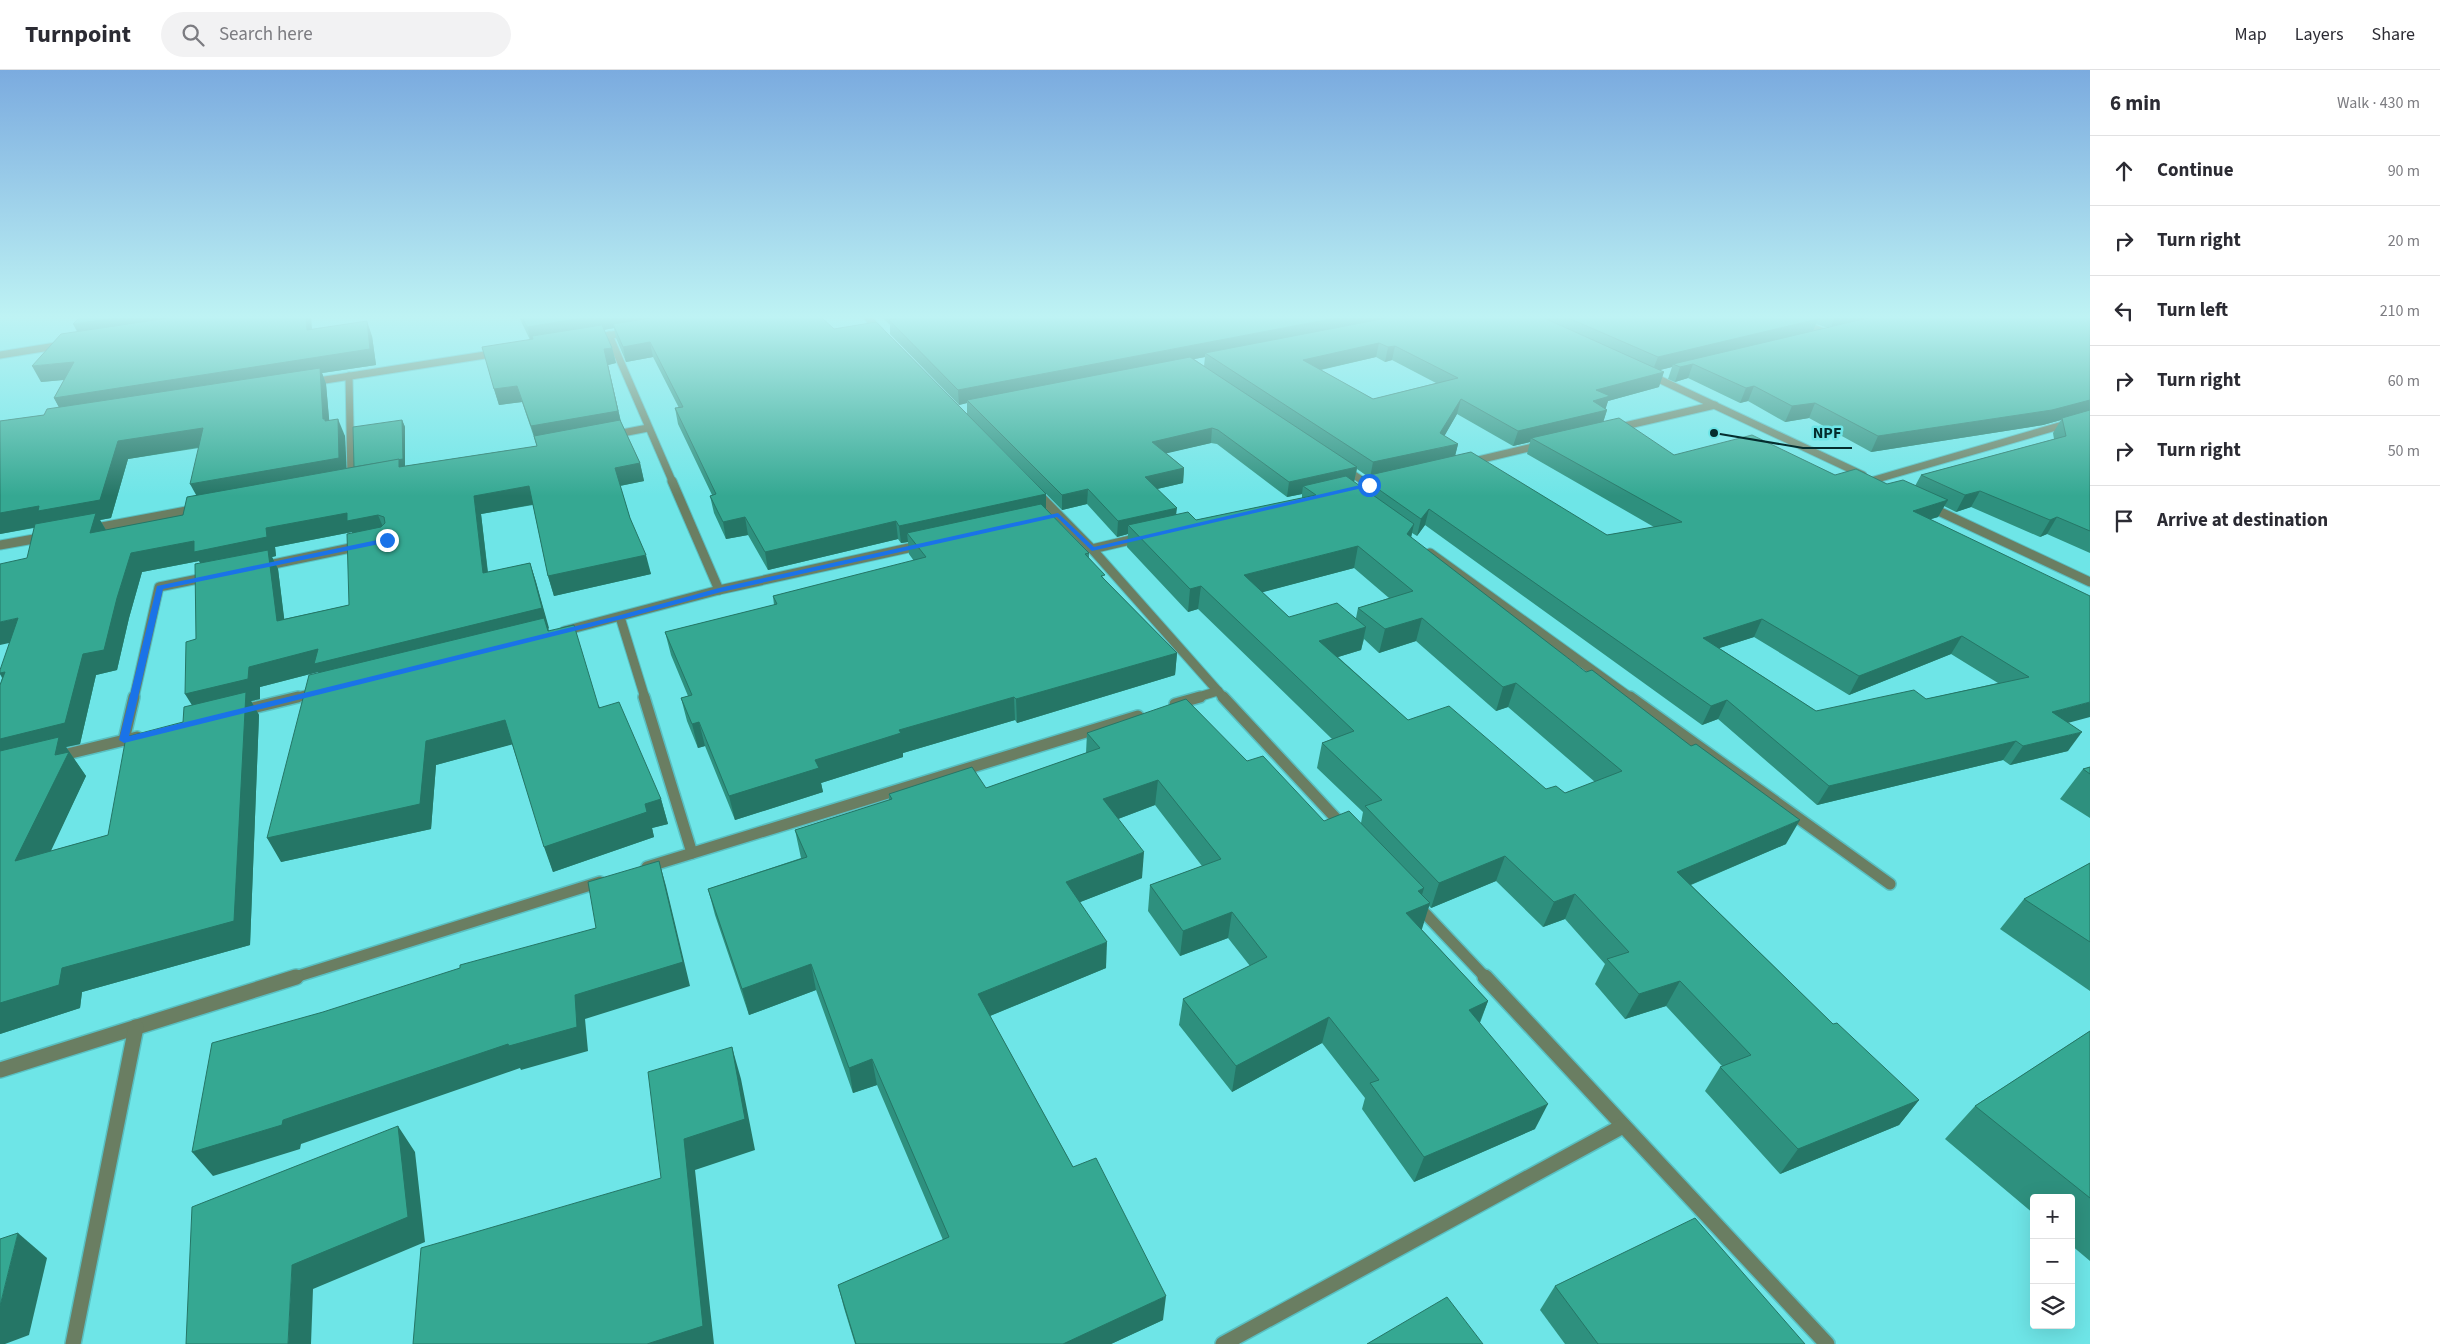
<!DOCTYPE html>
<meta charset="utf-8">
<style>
body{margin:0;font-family:"Source Sans 3",sans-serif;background:#f2f2f3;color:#2b2b33}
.controls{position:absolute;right:15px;bottom:15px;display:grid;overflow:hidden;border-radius:5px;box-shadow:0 5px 20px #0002}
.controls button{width:45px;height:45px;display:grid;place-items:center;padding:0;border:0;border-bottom:1px solid #e1e1e2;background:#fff;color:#2b2b33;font:25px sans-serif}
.stop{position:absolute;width:15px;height:15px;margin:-11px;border:4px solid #1a73e8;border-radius:50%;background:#fff}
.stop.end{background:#1a73e8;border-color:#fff;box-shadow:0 1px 5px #0008}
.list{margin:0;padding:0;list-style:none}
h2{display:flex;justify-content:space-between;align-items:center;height:65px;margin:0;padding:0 20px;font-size:21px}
h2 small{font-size:16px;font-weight:400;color:#7c7c81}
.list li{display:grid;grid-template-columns:32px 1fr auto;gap:15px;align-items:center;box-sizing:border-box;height:70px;padding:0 20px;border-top:1px solid #e1e1e2}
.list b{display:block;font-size:19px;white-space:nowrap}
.list em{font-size:16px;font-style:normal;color:#7c7c81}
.icon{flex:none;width:28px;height:28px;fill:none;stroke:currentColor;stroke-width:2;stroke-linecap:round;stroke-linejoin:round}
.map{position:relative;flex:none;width:2090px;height:1274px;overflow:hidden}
header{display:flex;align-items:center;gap:30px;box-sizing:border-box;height:70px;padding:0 25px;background:#fff;border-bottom:1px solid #e1e1e2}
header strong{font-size:24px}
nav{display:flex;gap:28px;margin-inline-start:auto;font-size:18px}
.search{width:350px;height:45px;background:#f2f2f3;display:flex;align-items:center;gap:12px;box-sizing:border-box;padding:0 18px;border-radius:28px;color:#7c7c81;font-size:19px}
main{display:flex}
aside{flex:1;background:#fff}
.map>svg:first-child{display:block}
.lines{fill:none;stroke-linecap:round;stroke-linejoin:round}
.minor-far3-casing{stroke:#59c0c2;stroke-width:9}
.minor-far2-casing{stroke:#59c0c2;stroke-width:11}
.minor-far1-casing{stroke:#59c0c2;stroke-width:14}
.minor-casing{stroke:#59c0c2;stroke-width:18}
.minor-far3{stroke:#6a7e62;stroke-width:7}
.minor-far2{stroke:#6a7e62;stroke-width:9}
.minor-far1{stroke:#6a7e62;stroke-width:11}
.minor{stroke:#6a7e62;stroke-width:15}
.wall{fill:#2e907e;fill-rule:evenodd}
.shaded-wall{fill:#257666}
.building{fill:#35a892;stroke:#257666;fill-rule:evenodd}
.route{fill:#1a73e8}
.leader{fill:none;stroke:#052d2e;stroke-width:2}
.callout-dot{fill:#052d2e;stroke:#6ee5e7;stroke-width:2}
.callout-label{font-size:16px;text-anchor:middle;font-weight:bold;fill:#052d2e;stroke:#6ee5e7;stroke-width:5;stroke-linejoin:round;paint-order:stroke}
</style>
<header>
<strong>Turnpoint</strong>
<div class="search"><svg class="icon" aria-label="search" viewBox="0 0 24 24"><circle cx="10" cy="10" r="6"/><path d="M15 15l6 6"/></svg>Search here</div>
<nav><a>Map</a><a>Layers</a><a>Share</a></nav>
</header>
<main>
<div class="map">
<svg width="2090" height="1274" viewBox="0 0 2090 1274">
<rect width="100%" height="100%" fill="#6ee5e7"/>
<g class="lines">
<g class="minor-far3-casing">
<g id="minor-far3">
<polyline points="867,247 880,261"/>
<polyline points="1786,247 1829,264"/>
<polyline points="609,265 673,413"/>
<polyline points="594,268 629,262"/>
<polyline points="0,285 62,275"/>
<polyline points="1650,305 1863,405"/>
<polyline points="349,306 351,410"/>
<polyline points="312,312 498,283"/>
<polyline points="1616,358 1715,335"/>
<polyline points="612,365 648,358"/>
<polyline points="1470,392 1541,375"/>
<polyline points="1345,399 1366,413"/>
<polyline points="1874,410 2090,347"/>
</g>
</g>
<g class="minor-far2-casing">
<g id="minor-far2">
<polyline points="672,411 719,520"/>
<polyline points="1364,411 1369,415"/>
<polyline points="1038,424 1092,479 1224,628"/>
<polyline points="1930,437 2090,512"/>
<polyline points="91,459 197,439"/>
<polyline points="0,475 45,467"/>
<polyline points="1092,479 1139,468"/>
<polyline points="1430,483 1631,628"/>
<polyline points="264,496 360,476"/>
<polyline points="620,547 645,628"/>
<polyline points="564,561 719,520 922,475"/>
<polyline points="134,628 159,517 208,507"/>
<polyline points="293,628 317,622"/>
<polyline points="1195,628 1218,621"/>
</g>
</g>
<g class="minor-far1-casing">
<g id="minor-far1">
<polyline points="644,627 692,783"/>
<polyline points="1223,627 1343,756"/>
<polyline points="1630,627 1890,814"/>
<polyline points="1175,634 1200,627"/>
<polyline points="244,640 298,627"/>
<polyline points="124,670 134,627"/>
<polyline points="59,686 137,667"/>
<polyline points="647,797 1138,646"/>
<polyline points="1418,836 1486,908"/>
<polyline points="292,908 600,812"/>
</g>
</g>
<g class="minor-casing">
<g id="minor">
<polyline points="1485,907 1827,1274"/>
<polyline points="0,1000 296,907"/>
<polyline points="73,1274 136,957"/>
<polyline points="1223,1274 1623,1056"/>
</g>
</g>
<use href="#minor-far3" class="minor-far3"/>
<use href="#minor-far2" class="minor-far2"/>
<use href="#minor-far1" class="minor-far1"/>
<use href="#minor" class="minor"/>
</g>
<g class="wall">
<path d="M80,247H311L312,259L372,266L376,295L322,303L326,314L329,350L345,366L346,399L354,397L402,350L405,357V396L537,376L522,332L499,335L494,319L530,270L519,247H821L834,259L967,344V333L959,335L890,264V255L882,247H2090V483L2047,464L2040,467L1971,437L1956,442L1944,436L1938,447L1931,449L2068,653V681L2010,695L2003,690L1817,735L1718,649L1702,655L1425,455L1417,466L1412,463L1411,468L1786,774L1691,815L1833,954L1919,1030L1899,1055L1780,1104L1705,1021L1720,997L1722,996L1666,936L1625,949L1595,914L1605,894L1565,849L1543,857L1496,811L1431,838L1429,836L1421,859L1488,931L1480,953L1535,1059L1414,1112L1362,1039L1365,1028L1322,973L1232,1022L1179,955L1183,929L1250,896L1228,868L1180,886L1148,841L1150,815L1202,796L1155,735L1118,749L1142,808L1080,832L1106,898L990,946L1073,1097L1163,1250L1111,1274H855L844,1238L838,1215L943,1170L877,1015L853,1023L816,920L749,945L715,845L708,819L801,788L795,760L889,730V724L986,718L1086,683L1087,663L1247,691L1324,751L1361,753L1363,742L1317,698L1322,673L1332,669L1198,539L1188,542L1127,477L1128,464L1117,467L1087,434L1062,440L971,348L1046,439L1089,483V488L1105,510L1177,583L1175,605L1017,653L1015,650L903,683V687L821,713L823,722L735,750L705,676L698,678L687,651L681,628L688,626L671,585L665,562L774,535L773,526L914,491L909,484L908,472L901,473L898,469L768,500L748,465L726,469L714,443L710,426L712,425L678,354L675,338H679L653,287L626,292L616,268L614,258L604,260L612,278L616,293L608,295L621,352L640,393L644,411L620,416L630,448L651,504L554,526L548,506L533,435L481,444L488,502L530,493L536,512L549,561L661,729L668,754L652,758L654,767L553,802L512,674L436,695L431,759L281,792L319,602H318L260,617V629L251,631L259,645L250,875L82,922L80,938L0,964V615L2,608L0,604L10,573L34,458L0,464V351L44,345L59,337L54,328L64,310L41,312L77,262ZM1816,254L1828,258L1813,261ZM1205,287L1204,296L1194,289ZM1376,287L1385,292L1392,290L1436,313L1373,329L1321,300ZM1672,297L1668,309L1675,312L1688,308L1740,333L1748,331L1785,352L1809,348L1871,382L2043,355L2061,350L2053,363L2054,369L1921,405L1915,416L1887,414L1835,405L1674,385L1603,352L1607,340L1605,339L1608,331L1659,317L1660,300ZM1457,344L1513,376L1530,372L1527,384L1654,457L1607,465L1455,386L1458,374L1444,366ZM1211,373L1217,374L1287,427L1302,424V428L1196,450L1176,444L1157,419L1183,413L1184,398L1166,383ZM199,378L196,425L183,445L106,460L100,450L111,448L128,389ZM1357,399L1367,406L1361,407L1360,416L1354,412ZM352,462L349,535L284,549L278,499L272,487L276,486L275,477ZM199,491L201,493L192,635L183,652L108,765L50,781L86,706L66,677L80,674L96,605L117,600L129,548L142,502ZM1354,498L1389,528L1358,538L1356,548L1289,547L1262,522ZM1754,567L1849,625L1951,584L1998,613L1926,629L1816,641L1719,578ZM1364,569L1379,583L1416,571L1496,641L1508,637L1595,712L1565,723L1546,719L1408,650L1338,587L1361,580Z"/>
<polygon points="2090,697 2090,748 2060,729 2083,699"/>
<polygon points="2090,793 2090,921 2000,859 2024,829"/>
<polygon points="2090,961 2090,1191 2071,1175 2071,1128 2034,1128 2034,1144 1945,1069 1975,1036"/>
<polygon points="1555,1216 1805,1274 1565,1274 1540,1240"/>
</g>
<g class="shaded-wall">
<polygon points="122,247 212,247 80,267 73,254"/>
<polygon points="306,247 311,247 311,249 313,275 307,260"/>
<polygon points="588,247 683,247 613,254 614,258 534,271 532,266 533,271 531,271 527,257"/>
<polygon points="1341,247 1410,247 1205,283 1205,287 969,333 967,330 967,333 959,335 958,320"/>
<polygon points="1835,247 1879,247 1830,259"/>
<polygon points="1818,249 1812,263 1673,294 1672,297 1652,302 1658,287"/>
<polygon points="367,251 372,266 376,295 322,303 326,314 330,359 323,349 63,345 54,328"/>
<polygon points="650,272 653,287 626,292 623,277"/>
<polygon points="1379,273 1376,287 1301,304 1303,290"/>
<polygon points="1395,276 1392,290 1385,292 1388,277"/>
<polygon points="612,278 616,293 608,295 622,357 536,373 531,356 604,279"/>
<polygon points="74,292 83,308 41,312 32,296"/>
<polygon points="1693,294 1688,308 1675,312 1680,297"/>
<polygon points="1664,302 1659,317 1608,331 1605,341 1607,340 1602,356 1531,368 1530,372 1513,376 1518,361 1596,320"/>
<polygon points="517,316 522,332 499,335 494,319"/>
<polygon points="1754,316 1748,331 1740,333 1746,318"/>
<polygon points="1461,329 1457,344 1437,379 1458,374 1454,390 1370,408 1373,392 1440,363"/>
<polygon points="2090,330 2090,342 2062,348 2061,350 2043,355 1871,382 1878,366"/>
<polygon points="1815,333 1809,348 1785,352 1792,336"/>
<polygon points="338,349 345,366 347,406 200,432 190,414"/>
<polygon points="402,350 405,357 405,397 399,398 399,390"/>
<polygon points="203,358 212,375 128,389 111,448 100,450 107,462 101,482 47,455 0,464 0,443 118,371"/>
<polygon points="1212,358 1211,373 1151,387 1152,372"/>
<polygon points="640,393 644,411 619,416 615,398"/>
<polygon points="1357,397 1354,412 1311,421 1303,416 1302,424 1287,427 1289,412"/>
<polygon points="1184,398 1183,413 1144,422 1145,407"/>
<polygon points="529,416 535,434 481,444 490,523 483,503 474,426"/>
<polygon points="1088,419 1087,434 1062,440 1062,425"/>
<polygon points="1980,421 1971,437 1956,442 1965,425"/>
<polygon points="1046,424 1046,441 907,463 908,472 901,473 899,456"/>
<polygon points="1948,430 1938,447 1904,457 1913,441"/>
<polygon points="1177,438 1175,453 1128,455 1128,464 1117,467 1118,451"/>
<polygon points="1429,439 1425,455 1417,466 1421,449"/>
<polygon points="347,443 378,445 386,464 355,470 352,462 275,477 276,486 272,487 278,499 287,571 205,501 199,491 142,502 129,548 117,600 96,605 80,674 66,677 86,706 35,815 15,791 0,694 0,669 117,528 131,483 194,471 266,458"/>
<polygon points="745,447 748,465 726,469 723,452"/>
<polygon points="2057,447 2047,464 2040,467 2050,450"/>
<polygon points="896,451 898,469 768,500 765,482"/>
<polygon points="1414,454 1409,476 1407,464"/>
<polygon points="1358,476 1354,498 1241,528 1244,505"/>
<polygon points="646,485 651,504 554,526 548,506"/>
<polygon points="530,493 536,512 549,558 548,559 552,570 324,614 318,602 260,617 260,629 251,631 259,645 250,875 82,922 80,938 0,964 0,933 62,898 198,645 185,624 249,597"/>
<polygon points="1201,516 1198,539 1188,542 1190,519"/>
<polygon points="18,548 32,568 0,575 0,552"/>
<polygon points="1422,548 1416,571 1379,583 1385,559"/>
<polygon points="1762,549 1754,567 1695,586 1703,568"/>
<polygon points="1366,557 1361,580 1315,594 1319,571"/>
<polygon points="1962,566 1951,584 1849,625 1859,606"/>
<polygon points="1177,583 1175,605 1017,653 1016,629"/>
<polygon points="5,602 14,623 0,604 0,603"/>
<polygon points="1516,613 1508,637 1496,641 1503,617"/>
<polygon points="1014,627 1015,650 903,683 903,687 821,713 823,722 735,750 729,726 815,690 899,660"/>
<polygon points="1727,630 1718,649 1702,655 1711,636"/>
<polygon points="2090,632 2090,647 2038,661 2052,642"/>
<polygon points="505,650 514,674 436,695 431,759 281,792 267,768 426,671"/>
<polygon points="699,652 705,676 698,678 692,654"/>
<polygon points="2082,662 2068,681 2010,695 2023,676"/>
<polygon points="2016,671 2003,690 1817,735 1829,716"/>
<polygon points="1158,710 1155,735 1102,755 1103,729"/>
<polygon points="661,729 668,754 652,758 654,767 553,802 544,777 645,734"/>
<polygon points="1800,750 1786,774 1664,826 1677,802"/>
<polygon points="1144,782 1142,808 1065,838 1066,812"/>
<polygon points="1505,786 1496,811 1431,838 1439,813"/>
<polygon points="659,791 666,816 690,916 585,949 588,981 521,1000 520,998 301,1074 300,1079 213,1106 192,1082 283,1050 575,925"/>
<polygon points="1424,818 1418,838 1430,833 1422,859 1398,869 1406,843 1418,821"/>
<polygon points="1575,824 1565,849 1543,857 1554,832"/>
<polygon points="1232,842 1228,868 1180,886 1183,861"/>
<polygon points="1107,872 1106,898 980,950 978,924"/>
<polygon points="811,894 816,920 749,945 742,919"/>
<polygon points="1680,911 1666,936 1625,949 1639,924"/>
<polygon points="1488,931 1478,956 1469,940"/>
<polygon points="1329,947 1322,973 1232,1022 1236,996"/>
<polygon points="732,977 741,1009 755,1080 695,1100 714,1274 647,1274 684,1069"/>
<polygon points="872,989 877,1015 853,1023 849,998"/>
<polygon points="1919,1030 1899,1055 1780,1104 1798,1079"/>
<polygon points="1548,1034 1535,1059 1414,1112 1424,1087"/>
<polygon points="398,1056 415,1082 425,1172 313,1219 311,1274 288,1274 292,1195"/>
<polygon points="18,1163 47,1188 29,1265 5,1274 0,1274 0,1236"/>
<polygon points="1166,1226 1163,1250 1111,1274 1063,1274"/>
</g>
<g class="building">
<polygon points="80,247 122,247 73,254"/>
<polygon points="175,247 306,247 307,260 367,251 370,279 54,328 74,292 32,296 61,264"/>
<polygon points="522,247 588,247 527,257"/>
<polygon points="657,247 821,247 834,259 876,252 1046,424 899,456 896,451 765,482 745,447 723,452 710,426 716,424 675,338 683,337 650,272 623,277 613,254"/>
<polygon points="894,247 1341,247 958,320 889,250 896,249"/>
<path d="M1392,247H1542L1664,302L1596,320L1610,326L1593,331L1607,340L1518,361L1461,329L1440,363L1458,374L1373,392L1205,283ZM1379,273L1388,277L1395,276L1458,308L1373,329L1303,290Z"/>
<polygon points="1566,247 1813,247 1818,249 1658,287"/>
<polygon points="1872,247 2090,247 2090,330 2052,340 1878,366 1815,333 1792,336 1754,316 1746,318 1693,294 1680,297 1673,294"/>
<polygon points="602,255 612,278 604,279 618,341 531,356 517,316 494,319 482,277 533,269 532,266"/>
<polygon points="1190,287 1357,397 1289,412 1218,360 1212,358 1152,372 1184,398 1145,407 1177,438 1118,451 1088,419 1062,425 967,330"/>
<polygon points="320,298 323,349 325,349 325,351 338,349 339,388 190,414 203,358 118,371 100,430 38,441 39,436 0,443 0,351 44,345 47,339"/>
<polygon points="2090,340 2090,461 2057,447 2050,450 1980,421 1965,425 1921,405 2066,366 2062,348"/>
<path d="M1619,348L1674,385L1752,365L1835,405L1856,399L1887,414L1903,410L1948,430L1913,441L2090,526V632L2052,642L2082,662L2023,676L2016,671L1829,716L1727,630L1711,636L1429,439L1421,449L1361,407L1471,382L1607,465L1682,452L1531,368ZM1762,549L1859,606L1962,566L2029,607L1926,629L1914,620L1816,641L1703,568Z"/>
<polygon points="402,350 403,389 354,397 353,357"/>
<polygon points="620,350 640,393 615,398 630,448 646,485 548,506 529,416 474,426 483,503 530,493 542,538 314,594 318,579 249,597 248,609 185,624 186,572 196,569 195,494 268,480 277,551 349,535 347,464 381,457 385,453 384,447 378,445 347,451 347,443 266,458 267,467 194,482 194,471 131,483 117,528 104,580 83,584 65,653 0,669 0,615 5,602 0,603 0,600 18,548 0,552 0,494 27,488 35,454 96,443 90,463 183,445 187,427 399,389 399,397 537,376 534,366"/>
<path d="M1346,406L1414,454L1407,464L1586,602L1592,600L1691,676L1696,674L1800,750L1677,802L1833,954L1837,953L1919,1030L1798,1079L1720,997L1751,985L1680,911L1639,924L1607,889L1629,882L1575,824L1554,832L1505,786L1439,813L1365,736L1382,730L1322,673L1354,661L1201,516L1190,519L1128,455L1188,442L1196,450L1316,425L1303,416ZM1358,476L1413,521L1358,538L1385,559L1422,548L1503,617L1516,613L1622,701L1565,723L1556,716L1546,719L1449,636L1408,650L1319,571L1366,557L1337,533L1289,547L1244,505Z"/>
<polygon points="1041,434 1089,483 1085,484 1105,505 1101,506 1177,583 1016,629 1014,627 899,660 901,663 815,690 819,698 729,726 699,652 692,654 681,628 692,625 665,562 777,534 773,526 926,487 907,463"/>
<polygon points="544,548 548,561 574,555 599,638 619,632 661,729 645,734 647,742 544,777 505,650 426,671 420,734 267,768 309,605"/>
<polygon points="246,622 234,851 62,898 59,915 0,933 0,681 59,667 55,685 69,682 15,791 108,765 126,667 183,652 184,637"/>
<polygon points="1186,629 1247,691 1263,686 1324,751 1349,741 1424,818 1418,821 1430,833 1406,843 1488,931 1469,940 1548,1034 1424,1087 1370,1013 1379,1010 1329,947 1236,996 1183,929 1267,887 1232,842 1183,861 1150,815 1221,789 1158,710 1103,729 1144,782 1066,812 1107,872 978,924 1073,1097 1096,1088 1166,1226 1063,1274 856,1274 838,1215 949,1167 872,989 849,998 811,894 742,919 708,819 807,787 795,760 892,729 889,724 972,697 986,718 1100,678 1087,663"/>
<polygon points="2090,697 2090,704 2083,699"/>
<polygon points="659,791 683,892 575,925 577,957 509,976 508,974 283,1050 282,1055 192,1082 212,973 323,942 460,898 460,895 596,858 588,812"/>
<polygon points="2090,793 2090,872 2024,829"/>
<polygon points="2090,961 2090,1128 1975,1036"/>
<polygon points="732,977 745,1049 684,1069 703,1256 647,1274 413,1274 421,1178 661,1108 648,1002"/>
<polygon points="398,1056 408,1147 292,1195 288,1274 186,1274 192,1137"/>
<polygon points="1695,1148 1805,1274 1598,1274 1555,1216"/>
<polygon points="18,1163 0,1236 0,1169"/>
<polygon points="1447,1227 1483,1274 1367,1274"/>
</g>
<linearGradient id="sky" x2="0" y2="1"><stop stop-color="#7babdf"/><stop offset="0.58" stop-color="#bef3f4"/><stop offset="1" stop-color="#bef3f4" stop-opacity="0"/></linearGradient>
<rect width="2090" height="426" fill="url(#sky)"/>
<polygon class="route" points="1369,413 1371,416 1092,481 1057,447 721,522 622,549 124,673 119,670 157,516 387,468 389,472 163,519 129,666 617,546 719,518 1058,443 1094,477"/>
<path class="leader" d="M1714 363L1803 378H1852"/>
<circle class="callout-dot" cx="1714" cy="363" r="5"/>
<g class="callout-label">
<text x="1827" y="368">NPF</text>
</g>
</svg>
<div class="controls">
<button>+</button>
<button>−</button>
<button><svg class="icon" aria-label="layers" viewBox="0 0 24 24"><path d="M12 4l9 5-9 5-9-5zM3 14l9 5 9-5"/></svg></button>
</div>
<div class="stop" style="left:1369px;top:415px"></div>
<div class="stop end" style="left:387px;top:470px"></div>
</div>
<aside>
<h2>6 min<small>Walk · 430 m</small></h2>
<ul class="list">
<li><svg class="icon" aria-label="ahead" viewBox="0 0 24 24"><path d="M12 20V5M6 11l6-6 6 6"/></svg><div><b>Continue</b></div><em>90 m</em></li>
<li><svg class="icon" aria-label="right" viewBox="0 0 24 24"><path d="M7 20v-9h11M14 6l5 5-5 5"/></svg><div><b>Turn right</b></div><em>20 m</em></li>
<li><svg class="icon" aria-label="left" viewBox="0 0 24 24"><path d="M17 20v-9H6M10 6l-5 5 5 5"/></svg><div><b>Turn left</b></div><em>210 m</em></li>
<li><svg class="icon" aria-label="right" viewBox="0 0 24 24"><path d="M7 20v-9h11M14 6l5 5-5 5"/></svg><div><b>Turn right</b></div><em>60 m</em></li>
<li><svg class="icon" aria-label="right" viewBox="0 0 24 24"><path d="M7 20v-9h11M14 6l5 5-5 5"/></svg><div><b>Turn right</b></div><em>50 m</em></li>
<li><svg class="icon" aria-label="arrive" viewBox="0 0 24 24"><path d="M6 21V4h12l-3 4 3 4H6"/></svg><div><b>Arrive at destination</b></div></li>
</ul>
</aside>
</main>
